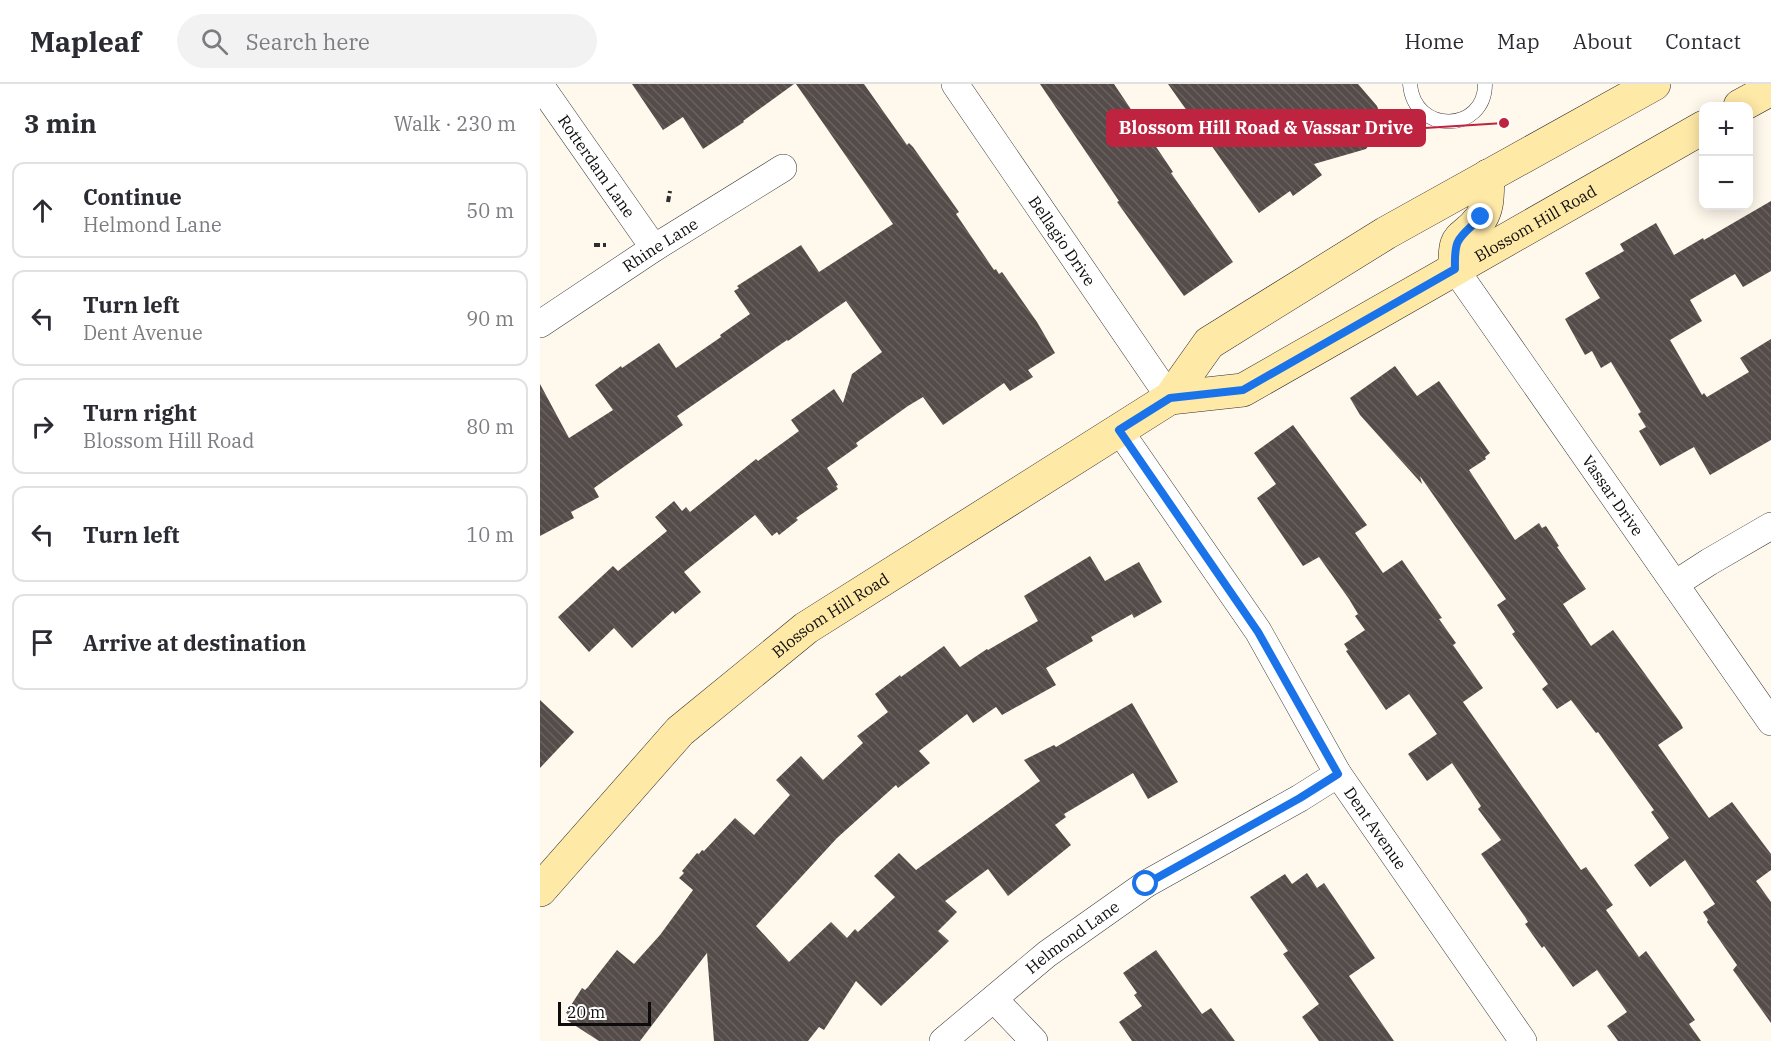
<!DOCTYPE html>
<meta charset="utf-8">
<style>
body{margin:0;font-family:"IBM Plex Serif",serif;background:#f2f2f3;color:#2b2b33}
.controls{position:absolute;right:18px;top:18px;display:grid;overflow:hidden;border-radius:12px;box-shadow:0 3px 15px #0003}
.controls button{width:54px;height:54px;display:grid;place-items:center;padding:0;border:0;border-bottom:2px solid #e1e1e2;background:#fff;color:#2b2b33;font:30px sans-serif}
.scale{position:absolute;left:18px;bottom:15px;width:93px;box-sizing:border-box;padding-left:6px;border:3px solid #0c0c0c;border-top:0;font-size:16px;line-height:21px;white-space:nowrap;color:#0c0c0c;-webkit-text-stroke:4px #fff;paint-order:stroke}
.stop{position:absolute;width:18px;height:18px;margin:-14px;border:4px solid #1a73e8;border-radius:50%;background:#fff}
.stop.end{background:#1a73e8;border-color:#fff;box-shadow:0 2px 6px #0008}
.list{margin:0;padding:0;list-style:none}
h2{display:flex;justify-content:space-between;align-items:center;height:78px;margin:0;padding:0 24px;font-size:26px}
h2 small{font-size:20px;font-weight:400;color:#7c7c81}
.list li{display:grid;grid-template-columns:39px 1fr auto;gap:18px;align-items:center;box-sizing:border-box;height:96px;margin:0 12px 12px;padding:0 12px;border:2px solid #e1e1e2;border-radius:12px}
.list b{display:block;font-size:22px;white-space:nowrap}
.list p{margin:0;font-size:20px;white-space:nowrap;color:#7c7c81}
.list em{font-size:20px;font-style:normal;color:#7c7c81}
.icon{flex:none;width:33px;height:33px;fill:none;stroke:currentColor;stroke-width:2;stroke-linecap:round;stroke-linejoin:round}
.map{position:relative;flex:none;width:1231px;height:957px;overflow:hidden}
header{display:flex;align-items:center;gap:36px;box-sizing:border-box;height:84px;padding:0 30px;background:#fff;border-bottom:2px solid #e1e1e2}
header strong{font-size:28px}
nav{display:flex;gap:33px;margin-inline-start:auto;font-size:21px}
.search{width:420px;height:54px;background:#f2f2f3;display:flex;align-items:center;gap:15px;box-sizing:border-box;padding:0 21px;border-radius:33px;color:#7c7c81;font-size:22px}
main{display:flex}
aside{flex:1;background:#fff}
.map>svg:first-child{display:block}
.building{fill:url(#building-back-hatch)}
.lines{fill:none;stroke-linecap:round;stroke-linejoin:round}
.service-casing{stroke:#3f3f3f;stroke-width:15}
.minor-casing{stroke:#3f3f3f;stroke-width:28}
.secondary-casing{stroke:#2e2e2e;stroke-width:34}
.path{stroke:#2e2e2e;stroke-width:4;stroke-dasharray:6 3;stroke-linecap:butt}
.service{stroke:#fff;stroke-width:14}
.minor{stroke:#fff;stroke-width:27}
.secondary{stroke:#ffe9a7;stroke-width:33}
.route{stroke:#1a73e8;stroke-width:8}
.labels{text-anchor:middle;dominant-baseline:central;stroke-width:6;stroke-linejoin:round;paint-order:stroke}
.street-label{font-size:16px;fill:#0c0c0c;stroke:#fff}
.leader{fill:none;stroke:#be2340;stroke-width:2}
.callout-dot{fill:#be2340;stroke:#fff;stroke-width:2}
.callout{fill:#be2340;stroke:#be2340;stroke-width:2}
.callout-label{font-size:18px;text-anchor:middle;font-weight:bold;fill:#fff}
</style>
<header>
<strong>Mapleaf</strong>
<div class="search"><svg class="icon" aria-label="search" viewBox="0 0 24 24"><circle cx="10" cy="10" r="6"/><path d="M15 15l6 6"/></svg>Search here</div>
<nav><a>Home</a><a>Map</a><a>About</a><a>Contact</a></nav>
</header>
<main>
<aside>
<h2>3 min<small>Walk · 230 m</small></h2>
<ul class="list">
<li><svg class="icon" aria-label="ahead" viewBox="0 0 24 24"><path d="M12 20V5M6 11l6-6 6 6"/></svg><div><b>Continue</b><p>Helmond Lane</p></div><em>50 m</em></li>
<li><svg class="icon" aria-label="left" viewBox="0 0 24 24"><path d="M17 20v-9H6M10 6l-5 5 5 5"/></svg><div><b>Turn left</b><p>Dent Avenue</p></div><em>90 m</em></li>
<li><svg class="icon" aria-label="right" viewBox="0 0 24 24"><path d="M7 20v-9h11M14 6l5 5-5 5"/></svg><div><b>Turn right</b><p>Blossom Hill Road</p></div><em>80 m</em></li>
<li><svg class="icon" aria-label="left" viewBox="0 0 24 24"><path d="M17 20v-9H6M10 6l-5 5 5 5"/></svg><div><b>Turn left</b></div><em>10 m</em></li>
<li><svg class="icon" aria-label="arrive" viewBox="0 0 24 24"><path d="M6 21V4h12l-3 4 3 4H6"/></svg><div><b>Arrive at destination</b></div></li>
</ul>
</aside>
<div class="map">
<svg width="1231" height="957" viewBox="0 0 1231 957">
<defs>
<pattern id="building-back-hatch" width="6" height="6" patternUnits="userSpaceOnUse" patternTransform="scale(1.5)"><rect width="6" height="6" fill="#554c49"/><path d="M-1 5l2 2M0 0l6 6M5-1l2 2" fill="none" stroke="#68615f"/></pattern>
</defs>
<rect width="100%" height="100%" fill="#fff8ec"/>
<g class="building">
<polygon points="92,0 254,0 203,37 204,38 163,65 143,33 123,46"/>
<polygon points="256,0 324,0 367,61 369,59 373,63 419,128 416,130 454,186 456,185 459,190 462,188 497,238 515,269 488,286 493,293 470,307 464,299 403,341 383,313 368,322 316,359 318,362 287,384 298,401 296,402 298,405 256,434 258,436 239,451 237,448 232,452 215,431 144,488 161,508 135,530 133,527 92,564 74,544 49,568 18,533 73,482 78,487 127,447 115,433 134,417 142,427 146,423 150,428 216,375 218,377 259,347 251,336 294,305 303,319 312,290 342,268 306,217 248,257 247,256 137,332 143,341 54,404 59,413 31,428 34,434 0,452 0,300 29,354 73,326 55,301 81,282 82,284 119,259 136,284 181,253 180,251 210,230 194,207 199,204 197,202 261,161 279,188 353,140"/>
<polygon points="500,0 574,0 633,88 631,89 693,178 644,212 577,118 579,117"/>
<polygon points="628,0 818,0 837,22 840,30 841,43 838,50 826,65 774,80 782,91 753,112 750,107 719,129"/>
<polygon points="1231,117 1231,187 1203,203 1195,190 1150,216 1162,237 1130,256 1162,311 1164,309 1167,313 1209,288 1200,274 1231,255 1231,356 1170,391 1154,363 1120,382 1099,347 1106,343 1098,330 1101,328 1071,278 1061,284 1052,267 1045,271 1025,235 1060,214 1045,189 1084,167 1080,160 1116,139 1134,171 1163,154 1164,156"/>
<polygon points="855,282 877,312 899,297 950,369 945,373 946,375 929,386 975,456 999,439 1002,444 1006,442 1019,462 1017,463 1046,505 1023,520 1051,562 1073,546 1140,638 1143,644 1118,661 1169,734 1192,718 1231,770 1231,786 1216,797 1231,818 1231,939 1193,886 1197,881 1167,838 1168,836 1163,828 1175,820 1145,776 1110,803 1094,781 1129,754 1111,728 1114,726 1058,648 1056,649 1031,616 1017,625 1002,605 1008,600 972,550 975,548 957,521 966,515 880,392 882,400 820,331 810,314"/>
<polygon points="753,341 827,441 815,449 843,489 862,476 902,534 899,535 916,559 913,561 943,604 923,618 1041,786 1046,783 1073,821 1066,826 1099,873 1106,867 1155,936 1149,940 1161,957 1078,957 1067,942 1087,928 1057,886 1033,903 1004,862 1002,864 985,840 988,838 985,833 941,770 961,756 938,725 941,722 912,679 887,697 868,670 897,650 869,610 846,626 806,567 808,566 804,560 825,546 815,532 818,530 809,515 779,473 763,482 717,414 736,400 714,369"/>
<polygon points="550,472 565,497 599,478 622,518 594,534 592,530 551,553 553,557 506,584 516,601 462,631 456,623 433,639 427,630 379,667 390,679 358,704 356,701 297,754 216,842 249,878 291,838 307,854 315,845 318,848 355,813 334,792 359,769 376,786 500,697 484,676 514,661 516,663 592,619 638,698 608,715 593,689 524,730 526,733 515,741 531,761 468,812 448,785 405,817 417,828 398,847 409,857 341,922 316,897 284,946 279,943 268,957 174,957 167,869 100,957 59,957 25,935 28,930 26,929 42,904 45,906 48,903 77,866 94,880 120,851 153,806 139,794 144,789 142,787 157,769 159,770 162,766 164,767 195,734 214,751 250,711 236,696 261,672 283,696 323,659 317,652 348,628 335,610 360,591 361,593 404,562 420,583 447,565 448,566 498,537 484,512"/>
<polygon points="0,616 34,648 0,684"/>
<polygon points="767,789 777,804 784,799 835,874 809,892 854,957 779,957 762,933 779,920 743,870 748,867 710,813 745,790 752,800"/>
<polygon points="616,866 662,930 671,924 695,957 592,957 579,938 602,922 594,911 597,909 583,889"/>
</g>
<g class="lines">
<g class="service-casing">
<path id="service" d="M870,0C874,51 945,49 945,0"/>
</g>
<g class="minor-casing">
<g id="minor">
<path id="s1" d="M415,0L630,314"/>
<path id="s2" d="M0,1L114,164"/>
<path id="s3" d="M915,185L1231,638"/>
<path id="s4" d="M0,240L114,164L243,84"/>
<path id="s5" d="M579,346L718,547L798,690L983,957"/>
<polyline points="1135,500 1169,478 1231,442"/>
<polyline points="454,915 494,957"/>
<path id="s6" d="M403,957L507,870L606,800L760,714L798,690"/>
</g>
</g>
<g class="secondary-casing">
<g id="secondary">
<polyline points="1200,22 1231,5"/>
<path d="M915,185C914,146 921,160 941,134C949,122 947,106 948,92"/>
<path id="s7" d="M630,314L703,306L1164,43"/>
<path id="s8" d="M0,806L140,647L266,544L630,314L669,259L846,149L1114,0"/>
</g>
</g>
<g class="path">
<polyline points="128,118 130,107"/>
<polyline points="54,161 66,161"/>
</g>
<use href="#service" class="service"/>
<use href="#minor" class="minor"/>
<use href="#secondary" class="secondary"/>
</g>
<g class="lines">
<path class="route" d="M606,800L760,714L798,690L718,548L579,346L630,314L703,306L915,185C914,152 919,155 941,133"/>
</g>
<g class="labels">
<g class="street-label">
<text stroke="none"><textPath href="#s2" startOffset="99">Rotterdam Lane</textPath></text>
<text stroke="none"><textPath href="#s7" startOffset="410">Blossom Hill Road</textPath></text>
<text stroke="none"><textPath href="#s1" startOffset="190">Bellagio Drive</textPath></text>
<text stroke="none"><textPath href="#s4" startOffset="144">Rhine Lane</textPath></text>
<text stroke="none"><textPath href="#s3" startOffset="276">Vassar Drive</textPath></text>
<text stroke="none"><textPath href="#s8" startOffset="402">Blossom Hill Road</textPath></text>
<text stroke="none"><textPath href="#s5" startOffset="474">Dent Avenue</textPath></text>
<text stroke="none"><textPath href="#s6" startOffset="166">Helmond Lane</textPath></text>
</g>
</g>
<path class="leader" d="M964 39L885 44"/>
<circle class="callout-dot" cx="964" cy="39" r="6"/>
<rect class="callout" x="567" y="26" width="318" height="36" rx="6"/>
<g class="callout-label">
<text x="726" y="50">Blossom Hill Road &amp; Vassar Drive</text>
</g>
</svg>
<div class="controls">
<button>+</button>
<button>−</button>
</div>
<div class="scale">20 m</div>
<div class="stop" style="left:606px;top:800px"></div>
<div class="stop end" style="left:941px;top:133px"></div>
</div>
</main>
